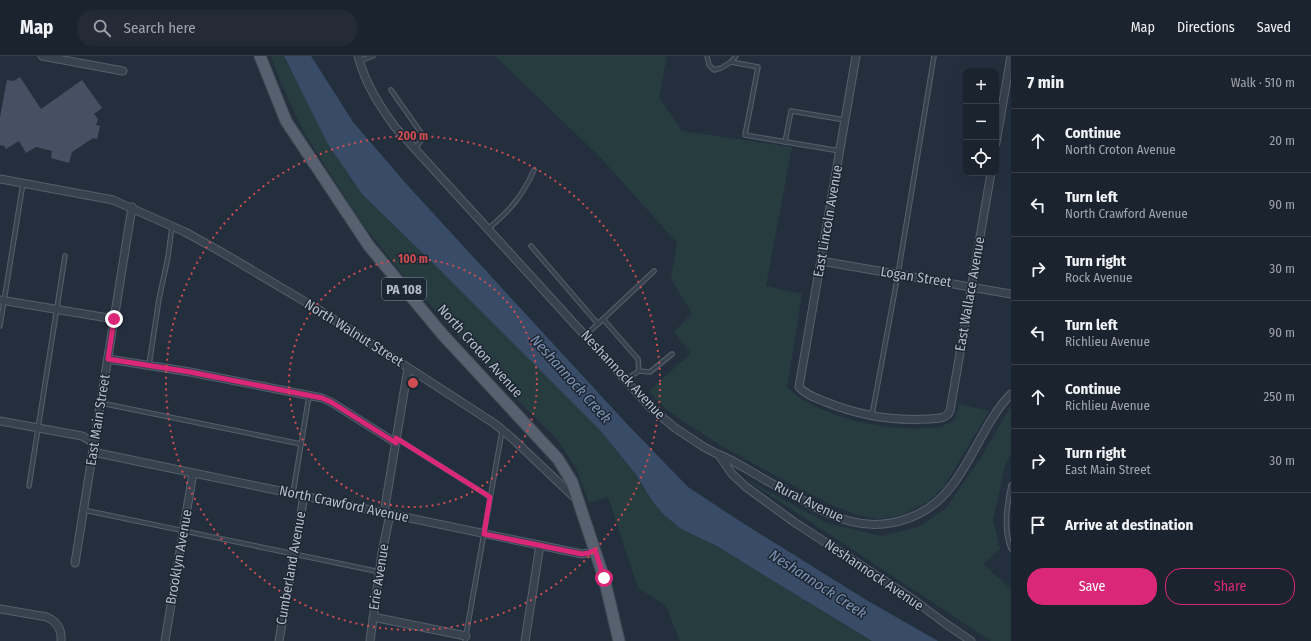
<!DOCTYPE html>
<meta charset="utf-8">
<style>
body{margin:0;font-family:"Fira Sans Condensed",sans-serif;background:#242b36;color:#f1f3f6}
.controls{position:absolute;right:12px;top:12px;display:grid;overflow:hidden;border-radius:8px;box-shadow:0 4px 16px #0002}
.controls button{width:36px;height:36px;display:grid;place-items:center;padding:0;border:0;border-bottom:1px solid #39404a;background:#1b232e;color:#f1f3f6;font:20px sans-serif}
.stop{position:absolute;width:12px;height:12px;margin:-9px;border:3px solid #db2777;border-radius:50%;background:#fff}
.stop.end{background:#db2777;border-color:#fff;box-shadow:0 1px 4px #0008}
.list{margin:0;padding:0;list-style:none}
h2{display:flex;justify-content:space-between;align-items:center;height:52px;margin:0;padding:0 16px;font-size:17px}
h2 small{font-size:13px;font-weight:400;color:#a0a4aa}
.list li{display:grid;grid-template-columns:26px 1fr auto;gap:12px;align-items:center;box-sizing:border-box;height:64px;padding:0 16px;border-top:1px solid #39404a}
.list b{display:block;font-size:15px;white-space:nowrap}
.list p{margin:0;font-size:13px;white-space:nowrap;color:#a0a4aa}
.list em{font-size:13px;font-style:normal;color:#a0a4aa}
.actions{display:flex;gap:8px;padding:12px 16px}
.actions a{flex:1;padding:9px 0;border:1px solid #db2777;border-radius:16px;text-align:center;font-size:14px;color:#db2777}
.actions .main{background:#db2777;color:#fff}
.icon{flex:none;width:22px;height:22px;fill:none;stroke:currentColor;stroke-width:2;stroke-linecap:round;stroke-linejoin:round}
.map{position:relative;flex:none;width:1011px;height:585px;overflow:hidden}
header{display:flex;align-items:center;gap:24px;box-sizing:border-box;height:56px;padding:0 20px;background:#1b232e;border-bottom:1px solid #39404a}
header strong{font-size:19px}
nav{display:flex;gap:22px;margin-inline-start:auto;font-size:14px}
.search{width:280px;height:36px;background:#242b36;display:flex;align-items:center;gap:10px;box-sizing:border-box;padding:0 14px;border-radius:16px;color:#a0a4aa;font-size:15px}
main{display:flex}
aside{flex:1;background:#1b232e}
.map>svg:first-child{display:block}
.green{fill:#263c3f}
.water{fill:#394c67}
.building{fill:#455162}
.lines{fill:none;stroke-linecap:round;stroke-linejoin:round}
.lane-casing{stroke:#565f6c;stroke-width:5.5}
.street-casing{stroke:#565f6c;stroke-width:9}
.primary-casing{stroke:#414a57;stroke-width:13}
.lane{stroke:#38414e;stroke-width:3.5}
.street{stroke:#38414e;stroke-width:7}
.primary{stroke:#56606e;stroke-width:11}
.route{stroke:#db2777;stroke-width:5}
.ring{fill:none;stroke:#ce4d50;stroke-width:2;stroke-dasharray:2 4}
.labels{text-anchor:middle;dominant-baseline:central;stroke-width:3;stroke-linejoin:round;paint-order:stroke}
.shield{fill:#1d2633;stroke:#878f9c;stroke-width:1}
.shield-label{font-size:13px;font-weight:bold;fill:#b4bcc9}
.street-label{font-size:14px;fill:#b4bcc9;stroke:#1d2633}
.water-label{font-size:15px;font-style:italic;fill:#7c92b1;stroke:#1d2633}
.centre{fill:#ce4d50;stroke:#1d2633;stroke-width:2}
.ring-label{font-size:12px;text-anchor:middle;font-weight:bold;fill:#ce4d50;stroke:#1d2633;stroke-width:3;stroke-linejoin:round;paint-order:stroke}
</style>
<header>
<strong>Map</strong>
<div class="search"><svg class="icon" aria-label="search" viewBox="0 0 24 24"><circle cx="10" cy="10" r="6"/><path d="M15 15l6 6"/></svg>Search here</div>
<nav><a>Map</a><a>Directions</a><a>Saved</a></nav>
</header>
<main>
<div class="map">
<svg width="1011" height="585" viewBox="0 0 1011 585">
<rect width="100%" height="100%" fill="#242f3e"/>
<g class="green">
<polygon points="271,0 284,0 287,8 362,138 445,219 599,373 635,417 651,443 681,473 717,490 762,518 872,585 680,585 666,550 638,532 608,441 589,447 576,412 555,381 505,332 402,218 361,166 304,77 280,25"/>
<path d="M495,0H667L659,41L682,75L792,91L766,230L802,238L787,331C817,361 885,375 925,372C930,372 936,372 941,371C945,369 950,366 955,364L959,348L989,355L945,429L928,446L903,459L878,463L857,459L834,450L798,432L725,392L687,368L667,354L649,335L691,297L674,276L692,257L671,223L677,187L602,103Z"/>
<polygon points="1011,350 1011,397 1005,410 993,464 1000,493 983,508 1011,533 1011,585 991,585 744,422 827,467 881,480 918,471 946,452 980,403"/>
</g>
<polygon class="water" points="284,0 311,0 353,66 409,131 627,368 688,431 741,466 868,545 938,585 872,585 762,518 717,490 681,473 662,457 651,443 635,417 599,373 445,219 362,138 328,88"/>
<polygon class="building" points="20,21 41,53 82,24 102,52 94,58 98,63 96,69 100,70 97,83 93,82 72,96 69,107 51,102 52,95 36,91 26,97 19,85 6,93 4,90 0,89 0,61 7,24 14,25"/>
<g class="lines">
<g class="lane-casing">
<g id="lane">
<polyline points="707,0 709,9 714,14 721,12 731,6"/>
<polyline points="736,0 731,6 758,11 745,79 840,95"/>
<polyline points="359,5 373,0"/>
<polyline points="391,34 424,81 415,92"/>
<polyline points="785,86 791,55 845,64"/>
<path d="M488,173C510,154 522,141 534,114"/>
<polyline points="531,190 598,268"/>
<polyline points="603,263 638,303 639,315 625,324"/>
<polyline points="0,270 23,127"/>
<polyline points="585,280 654,215"/>
<polyline points="149,309 159,243 168,201 172,170"/>
<polyline points="639,315 650,316 672,298"/>
<polyline points="101,347 301,388"/>
<polyline points="872,359 898,218 934,0"/>
<polyline points="396,382 490,441"/>
<path d="M1011,429C1007,449 1003,473 1011,493"/>
<polyline points="29,430 65,200"/>
<polyline points="293,437 309,340"/>
<polyline points="84,454 380,516"/>
<polyline points="465,585 502,375"/>
</g>
</g>
<g class="street-casing">
<g id="street">
<polyline points="42,0 123,15"/>
<path d="M358,0C365,27 379,49 395,71L651,352L675,372L704,391L719,399L732,418L746,431L794,466L911,542L946,568L971,585"/>
<path d="M856,0L799,331C806,339 816,342 826,346C858,359 892,365 926,363C935,362 946,364 950,355L991,117"/>
<polyline points="996,87 1011,0"/>
<polyline points="0,123 113,144 185,176 223,197 324,257 495,368 513,383 575,442"/>
<polyline points="821,205 1011,238"/>
<polyline points="0,244 114,263"/>
<polyline points="108,303 190,316 322,342 331,346 396,387"/>
<polyline points="0,365 82,380 94,387"/>
<polyline points="93,396 582,498 589,497 595,494"/>
<path d="M720,399C732,404 745,412 757,419C770,427 784,434 797,441C833,462 867,478 909,462C925,456 940,445 950,432C973,404 986,363 1011,338"/>
<polyline points="384,457 408,312"/>
<polyline points="75,507 132,151"/>
<path d="M0,553L47,561C58,566 62,574 61,585"/>
<polyline points="373,561 466,580"/>
<polyline points="165,585 193,417"/>
<polyline points="279,585 304,440"/>
<polyline points="370,585 382,497 390,458"/>
<polyline points="525,585 540,489"/>
</g>
</g>
<g class="primary-casing">
<polyline id="primary" points="260,0 286,65 369,190 443,279 558,403 572,426 604,522 619,585"/>
</g>
<use href="#lane" class="lane"/>
<use href="#street" class="street"/>
<use href="#primary" class="primary"/>
</g>
<g class="lines">
<polyline class="route" points="114,263 108,303 190,316 322,342 331,346 396,387 396,382 490,441 484,478 582,498 589,497 595,494 604,522"/>
</g>
<g class="ring">
<circle cx="413" cy="327" r="124"/>
<circle cx="413" cy="327" r="247"/>
</g>
<g class="labels">
<rect class="shield" x="382" y="222" width="44" height="22" rx="3"/>
<g class="shield-label">
<text x="404" y="233">PA 108</text>
</g>
<g class="street-label">
<text transform="translate(828 165) rotate(-80)">East Lincoln Avenue</text>
<text transform="translate(916 221) rotate(9)">Logan Street</text>
<text transform="translate(970 238) rotate(-80)">East Wallace Avenue</text>
<text transform="translate(354 277) rotate(32)">North Walnut Street</text>
<text transform="translate(480 295) rotate(48)">North Croton Avenue</text>
<text transform="translate(623 319) rotate(47)">Neshannock Avenue</text>
<text transform="translate(98 364) rotate(-81)">East Main Street</text>
<text transform="translate(809 446) rotate(26)">Rural Avenue</text>
<text transform="translate(344 448) rotate(12)">North Crawford Avenue</text>
<text transform="translate(179 501) rotate(-80)">Brooklyn Avenue</text>
<text transform="translate(291 512) rotate(-80)">Cumberland Avenue</text>
<text transform="translate(874 519) rotate(34)">Neshannock Avenue</text>
<text transform="translate(379 521) rotate(-81)">Erie Avenue</text>
</g>
<g class="water-label">
<text transform="translate(571 323) rotate(48)">Neshannock Creek</text>
<text transform="translate(818 528) rotate(33)">Neshannock Creek</text>
</g>
</g>
<circle cx="413" cy="327" r="6" class="centre"/>
<g class="ring-label">
<text x="413" y="84">200 m</text>
<text x="413" y="207">100 m</text>
</g>
</svg>
<div class="controls">
<button>+</button>
<button>−</button>
<button><svg class="icon" aria-label="locate" viewBox="0 0 24 24"><circle cx="12" cy="12" r="6"/><path d="M12 2v4M12 18v4M2 12h4M18 12h4"/></svg></button>
</div>
<div class="stop" style="left:604px;top:522px"></div>
<div class="stop end" style="left:114px;top:263px"></div>
</div>
<aside>
<h2>7 min<small>Walk · 510 m</small></h2>
<ul class="list">
<li><svg class="icon" aria-label="ahead" viewBox="0 0 24 24"><path d="M12 20V5M6 11l6-6 6 6"/></svg><div><b>Continue</b><p>North Croton Avenue</p></div><em>20 m</em></li>
<li><svg class="icon" aria-label="left" viewBox="0 0 24 24"><path d="M17 20v-9H6M10 6l-5 5 5 5"/></svg><div><b>Turn left</b><p>North Crawford Avenue</p></div><em>90 m</em></li>
<li><svg class="icon" aria-label="right" viewBox="0 0 24 24"><path d="M7 20v-9h11M14 6l5 5-5 5"/></svg><div><b>Turn right</b><p>Rock Avenue</p></div><em>30 m</em></li>
<li><svg class="icon" aria-label="left" viewBox="0 0 24 24"><path d="M17 20v-9H6M10 6l-5 5 5 5"/></svg><div><b>Turn left</b><p>Richlieu Avenue</p></div><em>90 m</em></li>
<li><svg class="icon" aria-label="ahead" viewBox="0 0 24 24"><path d="M12 20V5M6 11l6-6 6 6"/></svg><div><b>Continue</b><p>Richlieu Avenue</p></div><em>250 m</em></li>
<li><svg class="icon" aria-label="right" viewBox="0 0 24 24"><path d="M7 20v-9h11M14 6l5 5-5 5"/></svg><div><b>Turn right</b><p>East Main Street</p></div><em>30 m</em></li>
<li><svg class="icon" aria-label="arrive" viewBox="0 0 24 24"><path d="M6 21V4h12l-3 4 3 4H6"/></svg><div><b>Arrive at destination</b></div></li>
</ul>
<div class="actions"><a class="main">Save</a><a>Share</a></div>
</aside>
</main>
